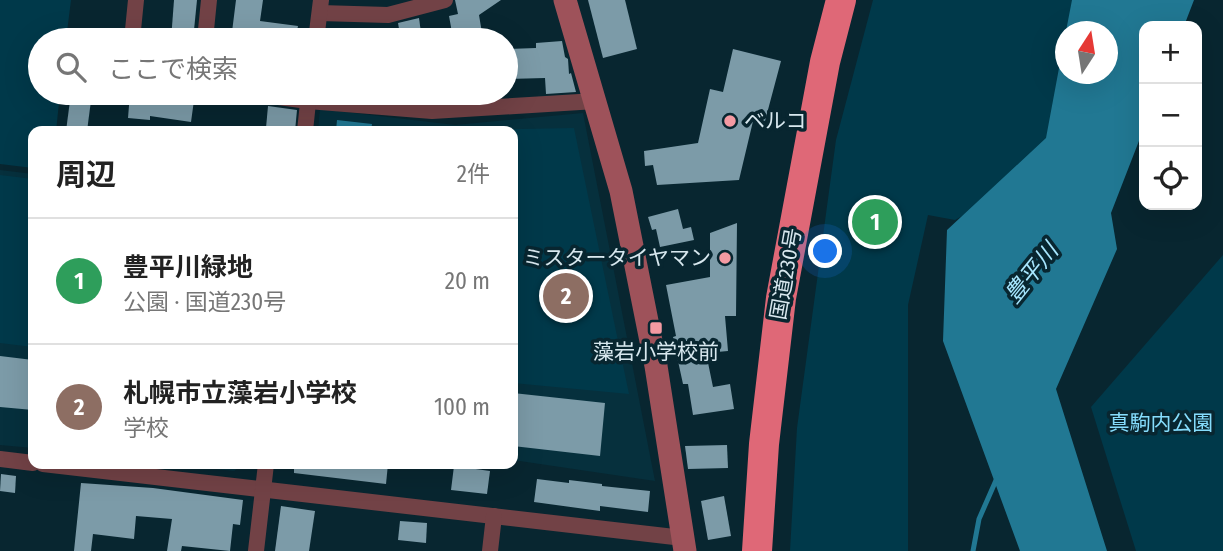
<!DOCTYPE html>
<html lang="ja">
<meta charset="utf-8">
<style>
body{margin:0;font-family:"Fira Sans Condensed","Noto Sans JP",sans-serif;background:#f2f2f2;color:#222}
.controls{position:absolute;right:21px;top:21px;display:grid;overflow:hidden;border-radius:14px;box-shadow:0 7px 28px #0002}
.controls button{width:63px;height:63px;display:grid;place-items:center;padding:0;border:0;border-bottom:2px solid #e0e0e0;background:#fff;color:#222;font:35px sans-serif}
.compass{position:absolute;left:1055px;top:21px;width:63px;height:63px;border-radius:50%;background:#fff;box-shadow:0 7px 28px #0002;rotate:12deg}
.you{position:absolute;left:826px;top:252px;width:24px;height:24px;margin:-18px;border:5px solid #fff;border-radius:50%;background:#1a73e8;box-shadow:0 0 0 10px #1a73e833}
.badge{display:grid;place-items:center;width:46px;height:46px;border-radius:50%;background:#2563eb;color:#fff;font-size:23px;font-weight:700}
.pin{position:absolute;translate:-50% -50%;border:4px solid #fff;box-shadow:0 2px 7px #0006}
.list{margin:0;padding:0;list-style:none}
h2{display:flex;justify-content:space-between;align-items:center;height:91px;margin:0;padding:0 28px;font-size:30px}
h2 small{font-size:23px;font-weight:400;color:#767676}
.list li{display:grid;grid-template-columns:46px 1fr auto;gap:21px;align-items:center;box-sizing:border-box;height:126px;padding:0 28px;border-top:2px solid #e0e0e0}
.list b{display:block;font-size:26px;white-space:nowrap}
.list p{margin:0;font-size:23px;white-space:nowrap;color:#767676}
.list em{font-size:23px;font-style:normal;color:#767676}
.icon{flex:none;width:38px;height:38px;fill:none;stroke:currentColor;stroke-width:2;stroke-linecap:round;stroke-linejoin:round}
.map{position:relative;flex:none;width:1223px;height:551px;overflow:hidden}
.search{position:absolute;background:#fff;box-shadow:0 7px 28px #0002;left:28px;top:28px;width:490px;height:77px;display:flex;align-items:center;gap:18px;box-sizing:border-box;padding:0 24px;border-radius:38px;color:#767676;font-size:26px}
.panel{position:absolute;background:#fff;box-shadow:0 7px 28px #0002;left:28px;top:126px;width:490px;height:343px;border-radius:14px}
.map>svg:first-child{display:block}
.built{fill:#06303d}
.green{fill:#00394a}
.water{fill:#217893}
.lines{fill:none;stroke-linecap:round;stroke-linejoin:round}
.stream{stroke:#217893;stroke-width:5}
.building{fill:#7c9ba8}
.street{stroke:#724246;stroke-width:16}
.secondary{stroke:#9e525a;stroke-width:23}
.highway{stroke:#df6877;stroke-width:30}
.poi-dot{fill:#f49aa2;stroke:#082630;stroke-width:2.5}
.labels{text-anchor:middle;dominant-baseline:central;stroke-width:7;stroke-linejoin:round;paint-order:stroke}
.poi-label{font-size:21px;fill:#d8e8ef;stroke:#082630;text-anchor:start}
.street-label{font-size:21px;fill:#d8e8ef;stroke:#082630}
.park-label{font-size:21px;fill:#85dcfc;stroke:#082630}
.water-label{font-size:23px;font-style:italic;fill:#a8e7ff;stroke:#082630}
</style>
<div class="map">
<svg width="1223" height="551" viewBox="0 0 1223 551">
<rect width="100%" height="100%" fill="#082630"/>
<g class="built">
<polygon points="320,109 455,125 583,113 655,481 513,460 513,131 318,131"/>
<polygon points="0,170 33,174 33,448 0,445"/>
<polygon points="171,464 243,464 234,471"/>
</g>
<g class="green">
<polygon points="0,0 71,0 66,40 40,40 40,93 60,93 56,131 33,131 33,168 0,164"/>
<polygon points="873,0 1085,0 1070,31 1066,32 1066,74 1058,135 1002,194 955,220 928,215 908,305 908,551 790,551 797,428 836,140"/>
<polygon points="574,128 629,394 513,383 513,131 423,131"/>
<polygon points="0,175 33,179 33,347 0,343"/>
<polygon points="1223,255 1223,551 1136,551 1091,407"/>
</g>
<g class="water">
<polygon points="1072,0 1194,0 1184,26 1144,26 1144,128 1111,213 1117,249 1056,389 1107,551 1020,551 943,341 947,230 1046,138 1065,36 1066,74 1108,74 1108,32 1066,31"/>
<polygon points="337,120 372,124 371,131 336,131"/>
</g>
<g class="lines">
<polyline class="stream" points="973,551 979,519 997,478"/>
</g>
<g class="building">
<polygon points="174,0 197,0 193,40 171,40"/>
<polygon points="236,0 263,0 260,21 298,26 295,40 231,40"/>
<polygon points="455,0 501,0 479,15 482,33 453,38 449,16 458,14"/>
<polygon points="588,0 625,0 637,49 603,58"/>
<polygon points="419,18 422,40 401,40 398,23"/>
<polygon points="562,41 565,57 568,59 569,74 571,73 576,92 546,94 545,78 506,79 506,49 536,48 536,43"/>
<polygon points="733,49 781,61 765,121 754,117 739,180 657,185 653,165 645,166 644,151 698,143 710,89 723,92"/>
<polygon points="71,93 92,93 87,131 66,131"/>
<polygon points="130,93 195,93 191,122 150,116 150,120 128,118"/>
<polygon points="268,106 297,110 295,131 266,128"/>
<polygon points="678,209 683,229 691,227 694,240 660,247 656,229 652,230 648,217"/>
<polygon points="737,223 736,316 725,316 728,351 706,353 713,387 730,384 734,409 693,415 688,384 683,384 678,361 673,337 676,336 666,285 710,277 710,233"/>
<polygon points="0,356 33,360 33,410 0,407"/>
<polygon points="513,393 605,403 600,456 513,446"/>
<polygon points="727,445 728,468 688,469 685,446"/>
<polygon points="294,464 388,464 386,484 294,473"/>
<polygon points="454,466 490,471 487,494 451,490"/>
<polygon points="1,474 16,476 15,493 0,491"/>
<polygon points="537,479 569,483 569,480 602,484 602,486 650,491 648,512 600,506 600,511 534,502"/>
<polygon points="81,483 153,488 243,500 240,525 233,524 230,551 182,546 181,551 167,551 172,519 136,516 134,539 93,534 91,551 74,551"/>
<polygon points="724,496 731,536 708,540 701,501"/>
<polygon points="281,506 315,511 309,551 275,551"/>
<polygon points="400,521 427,523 426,543 398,540"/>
</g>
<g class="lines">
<g class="street">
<polyline points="320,13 388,15 445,0"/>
<polyline points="132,40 136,0"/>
<polyline points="205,40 209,0"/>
<polyline points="316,40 321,0"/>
<polyline points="249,93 308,101 432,111 596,101"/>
<polyline points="305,131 309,93"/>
<polyline points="0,459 33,463"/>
<polyline points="43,464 683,538"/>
<polyline points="256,551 266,464"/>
<polyline points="490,551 494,516"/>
</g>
<polyline class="secondary" points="565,0 621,191 656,366 685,551"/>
<polyline class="highway" points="757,551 764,444 781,298 825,62 841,0"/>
</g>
<g class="poi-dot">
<circle cx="730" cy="121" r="7"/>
<circle cx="725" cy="258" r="7"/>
<rect x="649" y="321" width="14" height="14" rx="3.5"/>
</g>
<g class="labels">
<g class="poi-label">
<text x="744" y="121">ベルコ</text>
<text x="711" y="258" text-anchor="end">ミスタータイヤマン</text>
<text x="656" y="352" text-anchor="middle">藻岩小学校前</text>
</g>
<g class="street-label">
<text transform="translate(786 274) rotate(-80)">国道230号</text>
</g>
<g class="park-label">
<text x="1161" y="423">真駒内公園</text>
</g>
<g class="water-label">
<text transform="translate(1031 273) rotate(-51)">豊平川</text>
</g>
</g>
</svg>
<div class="controls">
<button>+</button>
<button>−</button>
<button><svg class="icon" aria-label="locate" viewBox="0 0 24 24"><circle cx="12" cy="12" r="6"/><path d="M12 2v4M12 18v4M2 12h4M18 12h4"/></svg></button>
</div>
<svg class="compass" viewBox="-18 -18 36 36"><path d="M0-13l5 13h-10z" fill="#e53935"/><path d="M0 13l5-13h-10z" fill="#767676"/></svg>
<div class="you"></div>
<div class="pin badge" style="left:875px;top:222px;background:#2e9e5b">1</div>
<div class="pin badge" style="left:566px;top:296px;background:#8d6e63">2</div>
<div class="search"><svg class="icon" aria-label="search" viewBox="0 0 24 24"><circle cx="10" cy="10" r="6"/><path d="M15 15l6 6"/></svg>ここで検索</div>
<section class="panel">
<h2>周辺<small>2件</small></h2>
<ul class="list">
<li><span class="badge" style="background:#2e9e5b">1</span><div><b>豊平川緑地</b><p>公園 · 国道230号</p></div><em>20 m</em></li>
<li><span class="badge" style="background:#8d6e63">2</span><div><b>札幌市立藻岩小学校</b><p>学校</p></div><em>100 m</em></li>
</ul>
</section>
</div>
